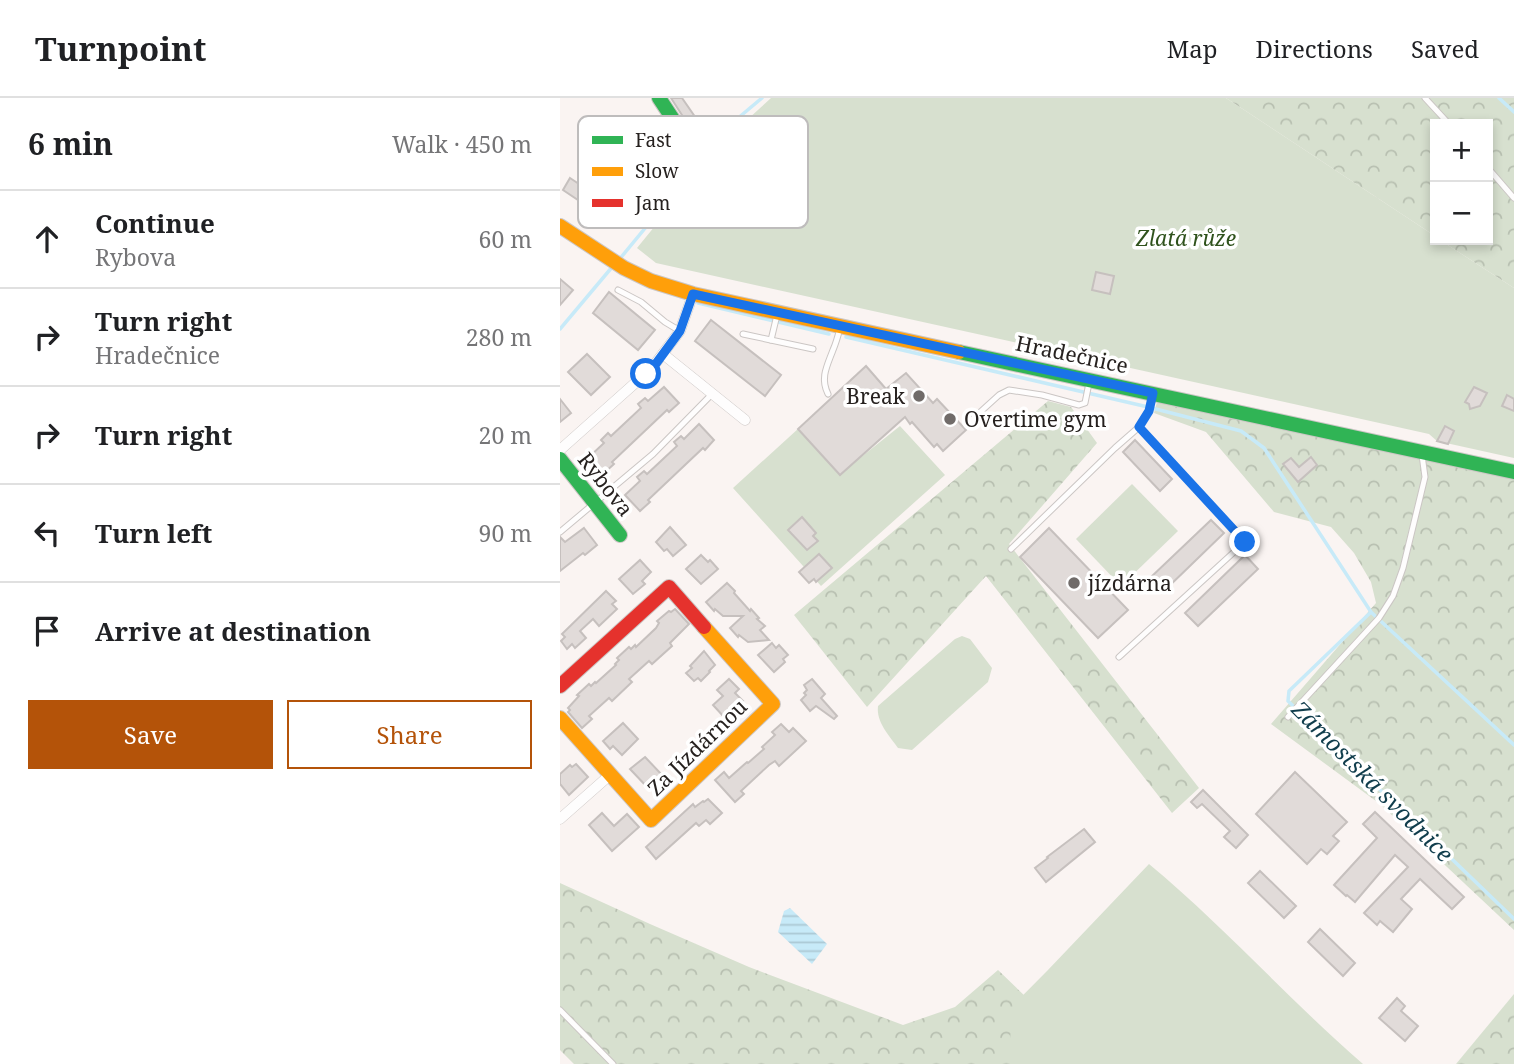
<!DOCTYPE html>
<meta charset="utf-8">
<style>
body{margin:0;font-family:"Noto Serif",serif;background:#f2f2f2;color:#202124}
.controls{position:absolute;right:21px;top:21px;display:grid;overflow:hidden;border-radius:0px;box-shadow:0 4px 10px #0003}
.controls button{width:63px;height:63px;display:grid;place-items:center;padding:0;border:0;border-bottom:2px solid #e0e0e0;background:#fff;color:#202124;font:35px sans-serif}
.stop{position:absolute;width:21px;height:21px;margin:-16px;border:5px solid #1a73e8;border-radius:50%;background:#fff}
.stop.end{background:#1a73e8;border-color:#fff;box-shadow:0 2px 7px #0008}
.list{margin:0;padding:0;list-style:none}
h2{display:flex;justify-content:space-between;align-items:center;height:91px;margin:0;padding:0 28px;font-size:30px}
h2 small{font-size:23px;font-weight:400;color:#757577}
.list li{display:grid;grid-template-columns:46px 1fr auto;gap:21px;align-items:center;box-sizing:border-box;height:98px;padding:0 28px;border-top:2px solid #e0e0e0}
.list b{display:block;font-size:26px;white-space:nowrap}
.list p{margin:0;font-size:23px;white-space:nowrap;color:#757577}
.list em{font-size:23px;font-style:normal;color:#757577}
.actions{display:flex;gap:14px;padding:21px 28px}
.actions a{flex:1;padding:16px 0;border:2px solid #b45309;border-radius:0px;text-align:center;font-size:24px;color:#b45309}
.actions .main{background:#b45309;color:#fff}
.icon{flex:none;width:38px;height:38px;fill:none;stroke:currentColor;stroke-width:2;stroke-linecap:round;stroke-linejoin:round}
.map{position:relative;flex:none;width:954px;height:966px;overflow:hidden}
header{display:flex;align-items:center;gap:42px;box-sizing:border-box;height:98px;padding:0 35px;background:#fff;border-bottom:2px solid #e0e0e0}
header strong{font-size:33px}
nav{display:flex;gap:38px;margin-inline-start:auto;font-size:24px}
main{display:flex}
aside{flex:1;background:#fff}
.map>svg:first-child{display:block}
.green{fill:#d7e0cf}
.forest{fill:url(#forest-crowns)}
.water{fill:url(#water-rules)}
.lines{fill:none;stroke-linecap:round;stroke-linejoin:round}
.stream{stroke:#c7eaf8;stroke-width:3.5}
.building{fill:#e1dbd9;stroke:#c6c0be;stroke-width:2}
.lane-casing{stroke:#cbc6c4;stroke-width:7}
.street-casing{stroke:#cbc6c4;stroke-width:11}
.fast-casing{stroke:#cbc6c4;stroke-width:16}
.slow-casing{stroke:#cbc6c4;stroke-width:16}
.jam-casing{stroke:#cbc6c4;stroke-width:16}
.lane{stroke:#fefdfd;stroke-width:5}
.street{stroke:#fefdfd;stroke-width:10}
.fast{stroke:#30b455;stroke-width:14}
.slow{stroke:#ff9f0a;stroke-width:14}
.jam{stroke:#e5322d;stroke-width:14}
.route{stroke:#1a73e8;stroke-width:9}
.poi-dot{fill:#706b69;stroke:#fff;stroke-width:2.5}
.labels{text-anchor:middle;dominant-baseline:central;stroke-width:7;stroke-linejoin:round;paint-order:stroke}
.park-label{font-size:21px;font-style:italic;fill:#2f521c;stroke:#fff}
.street-label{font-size:21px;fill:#26211f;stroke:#fff}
.poi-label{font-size:21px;fill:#26211f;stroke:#fff;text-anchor:start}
.water-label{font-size:23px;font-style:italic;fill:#103d4c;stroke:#fff}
.key{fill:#fff;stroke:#bebcbc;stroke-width:2}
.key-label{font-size:19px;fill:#26211f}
</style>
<header>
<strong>Turnpoint</strong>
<nav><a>Map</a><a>Directions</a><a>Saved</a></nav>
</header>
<main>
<aside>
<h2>6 min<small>Walk · 450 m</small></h2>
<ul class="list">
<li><svg class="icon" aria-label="ahead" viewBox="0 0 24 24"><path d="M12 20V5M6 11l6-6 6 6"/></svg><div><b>Continue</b><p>Rybova</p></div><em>60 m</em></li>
<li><svg class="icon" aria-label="right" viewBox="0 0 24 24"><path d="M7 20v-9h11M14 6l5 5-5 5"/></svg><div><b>Turn right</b><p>Hradečnice</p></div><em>280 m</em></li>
<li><svg class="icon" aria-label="right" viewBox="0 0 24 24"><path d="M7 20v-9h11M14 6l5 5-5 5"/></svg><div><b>Turn right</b></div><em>20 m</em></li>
<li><svg class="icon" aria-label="left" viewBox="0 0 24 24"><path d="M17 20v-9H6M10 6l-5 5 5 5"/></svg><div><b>Turn left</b></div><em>90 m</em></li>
<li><svg class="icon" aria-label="arrive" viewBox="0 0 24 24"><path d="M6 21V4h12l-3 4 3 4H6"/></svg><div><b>Arrive at destination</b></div></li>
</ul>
<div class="actions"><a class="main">Save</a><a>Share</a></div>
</aside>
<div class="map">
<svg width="954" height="966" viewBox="0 0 954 966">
<defs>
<pattern id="forest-crowns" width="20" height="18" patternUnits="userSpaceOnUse" patternTransform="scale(1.75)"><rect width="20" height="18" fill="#d7e0cf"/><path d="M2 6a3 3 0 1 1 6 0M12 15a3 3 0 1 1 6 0" fill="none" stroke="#b8c0b1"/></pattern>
<pattern id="water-rules" width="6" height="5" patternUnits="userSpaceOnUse" patternTransform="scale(1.75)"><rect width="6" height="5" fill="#c7eaf8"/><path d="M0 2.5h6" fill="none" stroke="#abc8d4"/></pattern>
</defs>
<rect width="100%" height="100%" fill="#faf4f2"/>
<g class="green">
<polygon points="211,0 666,0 875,138 875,142 880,142 954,190 954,360 877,343 869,336 96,165 77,150 166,41"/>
<polygon points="340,328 385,377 261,488 173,390 239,330 280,376"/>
<polygon points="572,386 618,433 561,488 516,441"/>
<path d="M402,538L410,541L432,570L428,584L352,652L338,650C329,637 316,624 318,608L395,541Z"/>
<path d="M589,766C664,828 729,902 803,966H396L402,959L487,873Z"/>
</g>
<g class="forest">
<polygon points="666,0 954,0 954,190 880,142 928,142 928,26 875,26 875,138"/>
<polygon points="488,303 511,309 537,345 449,446 639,690 612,715 426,478 307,609 234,517"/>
<polygon points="597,304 954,380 954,832 820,706 711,626 816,505 811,484 794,455 771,429 714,414 646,334 594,315"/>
<polygon points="0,785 90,826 189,869 343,927 395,909 438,872 467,900 451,921 450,947 458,966 14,966 0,952"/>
<polygon points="954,896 954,966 896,966"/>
</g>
<polygon class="water" points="230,810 267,846 252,866 218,834 224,813"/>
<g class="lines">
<g class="stream">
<polyline points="939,0 954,14"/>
<polyline points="58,163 171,26 202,0"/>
<polyline points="138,205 269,236"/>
<polyline points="0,231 53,168"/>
<polyline points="286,239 588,309 681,333 704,350 811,514 729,593 728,603 954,821"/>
<polyline points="812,515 954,647"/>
</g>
</g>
<g class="building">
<polygon points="111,0 122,0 149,39 140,45"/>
<polygon points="10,80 31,94 24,106 3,92"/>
<polygon points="536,174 554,178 550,196 532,192"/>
<polygon points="0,181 13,192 0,207"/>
<polygon points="49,194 95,232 78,252 33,215"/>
<polygon points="151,222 221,277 205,298 135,243"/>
<polygon points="27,256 50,279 31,297 8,274"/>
<polygon points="306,268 326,291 346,275 373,305 377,301 406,332 383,353 377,346 374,349 352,324 350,326 345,319 280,377 238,331"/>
<polygon points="104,289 119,305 109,314 107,312 52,364 54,366 44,375 29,359 44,345 41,342 48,335 51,338 81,310 78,306 85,300 88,303"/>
<polygon points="914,289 927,295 920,308 910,311 909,306 905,304"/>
<polygon points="947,297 954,301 954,313 942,308"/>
<polygon points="0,301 11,315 0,324"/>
<polygon points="139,326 154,342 145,352 143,350 88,402 90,404 80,413 65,397 80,383 77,379 84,373 87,376 117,348 114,344 121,338 124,341"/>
<polygon points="885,328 894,333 888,346 877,343"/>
<polygon points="575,342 612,381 600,393 563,354"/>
<polygon points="751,359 757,367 738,384 723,366 731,360 739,369"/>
<polygon points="242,419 256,435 253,438 258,443 247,452 228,432"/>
<polygon points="651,422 664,435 604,493 591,479"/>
<polygon points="110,429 126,447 113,458 107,451 104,453 96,444"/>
<polygon points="24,430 37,447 25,457 23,455 0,473 0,439 5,444"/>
<polygon points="489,430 568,512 538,540 460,459"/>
<polygon points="259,456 272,470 256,484 254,481 249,485 239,474"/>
<polygon points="141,457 148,464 150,462 158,471 141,486 126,471"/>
<polygon points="685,457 698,471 638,528 625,515"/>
<polygon points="80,462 91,474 82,483 85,486 73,496 59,481"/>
<polygon points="167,485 175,493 174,495 190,513 191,511 199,520 197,521 205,528 200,532 209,542 188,544 179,537 178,539 170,530 183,518 163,518 155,511 154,513 146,504"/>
<polygon points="46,493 56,503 52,506 57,511 39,528 33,521 20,533 26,540 15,550 12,546 7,551 1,543 5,539 2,536"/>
<polygon points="115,511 129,526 110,545 112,548 92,566 89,563 69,581 72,584 52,603 49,600 29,618 32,621 22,630 8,614 10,612 8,610 19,598 17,597 29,586 31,588 35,584 36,585 56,567 55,566 59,562 57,560 69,549 71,551 75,547 76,549 96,530 99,525 97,523 109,513 111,514"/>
<polygon points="212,545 216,550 219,547 228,557 223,561 225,564 214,574 198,557"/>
<polygon points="144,553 155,567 149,573 150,574 141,583 138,580 134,583 126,575 132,570 130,568"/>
<polygon points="169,581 179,591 175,595 183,603 165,620 153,607 163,598 157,592"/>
<polygon points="252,581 265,596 261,600 277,618 274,621 256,608 250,613 241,602 246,597 244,595 247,592 244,587"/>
<polygon points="63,625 78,641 62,657 53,648 50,651 43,643"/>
<polygon points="221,626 229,634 233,630 246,643 219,668 215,663 209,667 181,693 184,696 175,704 155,682 164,674 169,680 187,664 188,665 204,651 202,649 215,637 212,634"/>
<polygon points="85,659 103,678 89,691 70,671"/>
<polygon points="16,666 28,679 9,697 0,686 0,676 10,667 12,669"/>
<polygon points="735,674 787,724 773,738 779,743 767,756 761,751 747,766 696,716"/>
<polygon points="643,692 688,737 676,750 664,739 670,733 642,706 637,710 631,704"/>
<polygon points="148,701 162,715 150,726 146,722 139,728 136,725 96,761 86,749 133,706 135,709 143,703 144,704"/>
<polygon points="815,714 904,799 892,811 860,781 841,801 852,811 833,834 820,823 817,827 804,815 848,769 835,757 795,804 787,797 786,798 774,787 817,740 803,726"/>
<polygon points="42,715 54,728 67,716 79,729 52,753 29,727"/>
<polygon points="524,731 535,744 486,784 475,770 488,760 487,759"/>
<polygon points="700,773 736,808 724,820 688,785"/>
<polygon points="760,831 795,865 783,878 748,844"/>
<polygon points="837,900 845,908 841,913 858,928 845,943 819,920"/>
</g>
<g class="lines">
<g class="lane-casing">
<g id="lane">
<polyline points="865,0 889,26"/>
<polyline points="928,70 954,100"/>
<polyline points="58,192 81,204 105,224 120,233"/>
<polyline points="183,236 253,251"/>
<polyline points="211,242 217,217"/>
<path d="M268,296C260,280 267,268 273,252C276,245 278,238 280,230"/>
<polyline points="407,326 439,297 449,292 482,297 519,307 525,305 529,285"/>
<polyline points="0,434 93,356 152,296"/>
<polyline points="451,451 555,350 579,329"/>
<polyline points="559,559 685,444 579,329 589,313 592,298"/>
<polyline points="728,619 819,520 833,498 843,470 865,379 862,357"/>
<polyline points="0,912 53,966"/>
</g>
</g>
<g class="street-casing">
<g id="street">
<polyline points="103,256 185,322"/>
<polyline points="0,352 92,270 120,233 133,196"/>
<polyline points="0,721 51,676"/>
</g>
</g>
<g class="fast-casing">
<g id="fast">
<polyline points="99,0 138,59"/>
<polyline points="399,254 954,374"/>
<polyline points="0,361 60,437"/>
</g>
</g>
<g class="slow-casing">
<g id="slow">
<polyline points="0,128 64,170 91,183 133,196 399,254"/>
<polyline points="0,620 91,722 213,606 144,529"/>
</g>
</g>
<g class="jam-casing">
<polyline id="jam" points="0,588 109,489 144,529"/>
</g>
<use href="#lane" class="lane"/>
<use href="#street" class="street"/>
<use href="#fast" class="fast"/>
<use href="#slow" class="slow"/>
<use href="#jam" class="jam"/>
</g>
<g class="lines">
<polyline class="route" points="86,276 92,271 120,233 133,196 593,295 589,313 579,329 685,444"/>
</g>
<g class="poi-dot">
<circle cx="359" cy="298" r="7"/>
<circle cx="390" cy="321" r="7"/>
<circle cx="514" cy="485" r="7"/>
</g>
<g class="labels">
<g class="park-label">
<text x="626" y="140">Zlatá růže</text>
</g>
<g class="street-label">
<text transform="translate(512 256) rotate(12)">Hradečnice</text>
<text transform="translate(46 386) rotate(52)">Rybova</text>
<text transform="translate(137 649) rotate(-44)">Za Jízdárnou</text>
</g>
<g class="poi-label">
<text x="345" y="298" text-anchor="end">Break</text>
<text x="404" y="321">Overtime gym</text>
<text x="528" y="485">jízdárna</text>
</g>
<g class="water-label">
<text transform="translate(813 683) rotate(45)">Zámostská svodnice</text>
</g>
</g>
<rect x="18" y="18" width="230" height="112" rx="10" class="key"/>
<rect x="32" y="38" width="31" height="8" fill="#30b455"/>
<rect x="32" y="69" width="31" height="9" fill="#ff9f0a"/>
<rect x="32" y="101" width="31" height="8" fill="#e5322d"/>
<g class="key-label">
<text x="75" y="49">Fast</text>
<text x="75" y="80">Slow</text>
<text x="75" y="112">Jam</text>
</g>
</svg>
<div class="controls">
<button>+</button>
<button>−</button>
</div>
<div class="stop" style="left:86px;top:276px"></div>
<div class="stop end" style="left:685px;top:444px"></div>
</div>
</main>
